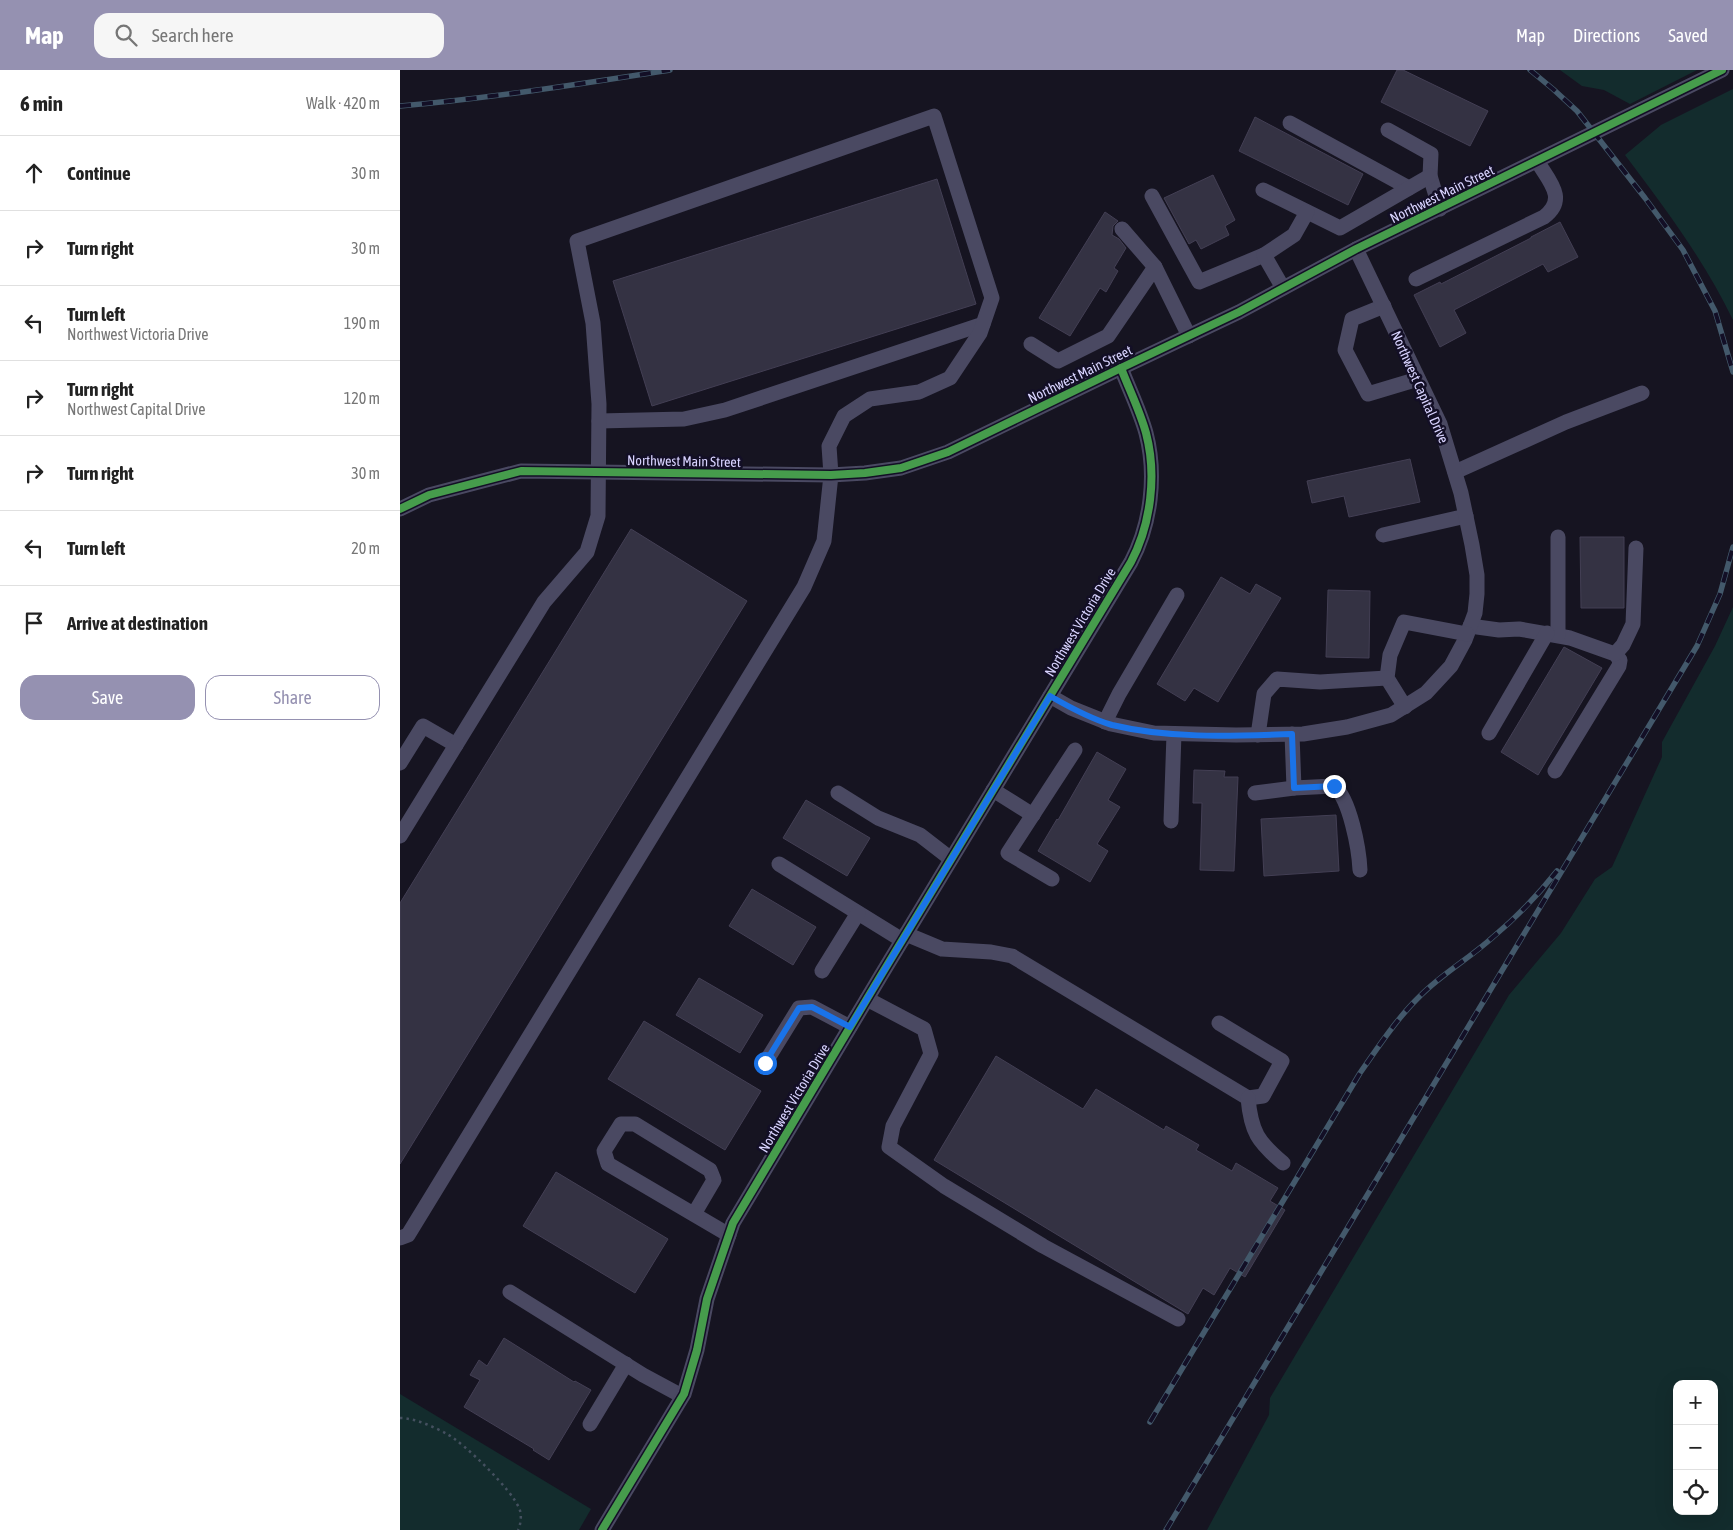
<!DOCTYPE html>
<meta charset="utf-8">
<style>
body{margin:0;font-family:"Asap Condensed",sans-serif;background:#f6f6f6;color:#222}
.controls{position:absolute;right:15px;bottom:15px;display:grid;overflow:hidden;border-radius:10px;box-shadow:0 5px 20px #0002}
.controls button{width:45px;height:45px;display:grid;place-items:center;padding:0;border:0;border-bottom:1px solid #e0e0e0;background:#fff;color:#222;font:25px sans-serif}
.stop{position:absolute;width:15px;height:15px;margin:-11px;border:4px solid #1a73e8;border-radius:50%;background:#fff}
.stop.end{background:#1a73e8;border-color:#fff;box-shadow:0 1px 5px #0008}
.list{margin:0;padding:0;list-style:none}
h2{display:flex;justify-content:space-between;align-items:center;height:65px;margin:0;padding:0 20px;font-size:21px}
h2 small{font-size:16px;font-weight:400;color:#767676}
.list li{display:grid;grid-template-columns:32px 1fr auto;gap:15px;align-items:center;box-sizing:border-box;height:75px;padding:0 20px;border-top:1px solid #e0e0e0}
.list b{display:block;font-size:19px;white-space:nowrap}
.list p{margin:0;font-size:16px;white-space:nowrap;color:#767676}
.list em{font-size:16px;font-style:normal;color:#767676}
.actions{display:flex;gap:10px;padding:15px 20px}
.actions a{flex:1;padding:11px 0;border:1px solid #9591b1;border-radius:15px;text-align:center;font-size:18px;color:#9591b1}
.actions .main{background:#9591b1;color:#fff}
.icon{flex:none;width:28px;height:28px;fill:none;stroke:currentColor;stroke-width:2;stroke-linecap:round;stroke-linejoin:round}
.map{position:relative;flex:none;width:1333px;height:1460px;overflow:hidden}
header{display:flex;align-items:center;gap:30px;box-sizing:border-box;height:70px;padding:0 25px;background:#9591b1;color:#fff}
header strong{font-size:24px}
nav{display:flex;gap:28px;margin-inline-start:auto;font-size:18px}
.search{width:350px;height:45px;background:#f6f6f6;display:flex;align-items:center;gap:12px;box-sizing:border-box;padding:0 18px;border-radius:15px;color:#767676;font-size:19px}
main{display:flex}
aside{flex:1;background:#fff}
.map>svg:first-child{display:block}
.green{fill:#132c2d;fill-rule:evenodd}
.building{fill:#343243;stroke:#433f54}
.lines{fill:none;stroke-linecap:round;stroke-linejoin:round}
.path{stroke:#44505f;stroke-width:2.5;stroke-dasharray:2.5 4;stroke-linecap:butt}
.minor{stroke:#4a4962;stroke-width:15}
.rail-casing{stroke:#43596b;stroke-width:5.5}
.rail{stroke:#130f26;stroke-width:4;stroke-dasharray:11;stroke-linecap:butt}
.cycleway-casing{stroke:#130f26;stroke-width:11}
.cycleway{stroke:#469c4c;stroke-width:8}
.route{stroke:#1a73e8;stroke-width:6}
.labels{text-anchor:middle;dominant-baseline:central;stroke-width:5;stroke-linejoin:round;paint-order:stroke}
.street-label{font-size:14px;fill:#d9d4ff;stroke:#130f26}
</style>
<header>
<strong>Map</strong>
<div class="search"><svg class="icon" aria-label="search" viewBox="0 0 24 24"><circle cx="10" cy="10" r="6"/><path d="M15 15l6 6"/></svg>Search here</div>
<nav><a>Map</a><a>Directions</a><a>Saved</a></nav>
</header>
<main>
<aside>
<h2>6 min<small>Walk · 420 m</small></h2>
<ul class="list">
<li><svg class="icon" aria-label="ahead" viewBox="0 0 24 24"><path d="M12 20V5M6 11l6-6 6 6"/></svg><div><b>Continue</b></div><em>30 m</em></li>
<li><svg class="icon" aria-label="right" viewBox="0 0 24 24"><path d="M7 20v-9h11M14 6l5 5-5 5"/></svg><div><b>Turn right</b></div><em>30 m</em></li>
<li><svg class="icon" aria-label="left" viewBox="0 0 24 24"><path d="M17 20v-9H6M10 6l-5 5 5 5"/></svg><div><b>Turn left</b><p>Northwest Victoria Drive</p></div><em>190 m</em></li>
<li><svg class="icon" aria-label="right" viewBox="0 0 24 24"><path d="M7 20v-9h11M14 6l5 5-5 5"/></svg><div><b>Turn right</b><p>Northwest Capital Drive</p></div><em>120 m</em></li>
<li><svg class="icon" aria-label="right" viewBox="0 0 24 24"><path d="M7 20v-9h11M14 6l5 5-5 5"/></svg><div><b>Turn right</b></div><em>30 m</em></li>
<li><svg class="icon" aria-label="left" viewBox="0 0 24 24"><path d="M17 20v-9H6M10 6l-5 5 5 5"/></svg><div><b>Turn left</b></div><em>20 m</em></li>
<li><svg class="icon" aria-label="arrive" viewBox="0 0 24 24"><path d="M6 21V4h12l-3 4 3 4H6"/></svg><div><b>Arrive at destination</b></div></li>
</ul>
<div class="actions"><a class="main">Save</a><a>Share</a></div>
</aside>
<div class="map">
<svg width="1333" height="1460" viewBox="0 0 1333 1460">
<rect width="100%" height="100%" fill="#161421"/>
<g class="green">
<polygon points="1160,0 1297,0 1230,34 1204,20 1182,16"/>
<path d="M1333,19V250C1304,190 1265,138 1225,85L1261,55Z"/>
<path d="M1333,537V1460H807L869,1345L870,1328L1109,925L1161,863L1195,809L1212,797L1262,687V672L1315,576ZM1277,1314H1314V1441H1277Z"/>
<polygon points="0,1324 191,1439 179,1460 0,1460"/>
</g>
<g class="building">
<polygon points="997,0 1003,0 1088,41 1070,76 981,32"/>
<polygon points="855,47 963,104 948,135 839,81"/>
<polygon points="813,105 835,150 825,156 829,165 801,179 796,170 789,174 764,128"/>
<polygon points="537,109 576,234 252,336 213,211"/>
<polygon points="705,142 718,151 713,156 712,165 719,169 726,178 714,198 718,201 706,222 700,218 670,266 639,248"/>
<polygon points="1160,152 1178,187 1148,202 1143,194 1054,240 1066,263 1040,277 1014,225 1040,212 1041,214 1131,168 1131,167"/>
<polygon points="1010,389 1020,432 949,447 944,426 912,433 907,411"/>
<polygon points="231,459 347,531 0,1094 0,833"/>
<polygon points="1180,467 1224,467 1224,538 1181,538"/>
<polygon points="821,507 850,524 856,514 881,528 818,632 794,618 785,631 757,614"/>
<polygon points="928,520 970,521 969,588 926,587"/>
<polygon points="1164,577 1202,598 1138,705 1101,682"/>
<polygon points="697,682 726,699 708,730 720,737 697,774 708,781 690,812 638,781 657,749 658,750"/>
<polygon points="794,700 825,701 824,707 838,707 834,801 800,800 802,733 793,733"/>
<polygon points="406,730 470,768 447,806 383,768"/>
<polygon points="936,745 939,801 864,806 861,749"/>
<polygon points="352,819 416,857 393,895 329,856"/>
<polygon points="299,908 363,945 340,983 276,945"/>
<polygon points="244,951 361,1021 325,1080 208,1009"/>
<polygon points="596,986 683,1039 696,1019 764,1060 766,1056 799,1075 796,1080 832,1101 836,1093 878,1118 870,1131 885,1140 845,1207 830,1198 814,1225 803,1218 788,1244 534,1090"/>
<polygon points="156,1102 268,1169 235,1223 123,1156"/>
<polygon points="104,1268 174,1312 175,1311 191,1320 149,1390 133,1380 134,1379 64,1337 80,1310 70,1305 79,1290 87,1296"/>
</g>
<g class="lines">
<path class="path" d="M0,1348C15,1348 34,1357 47,1364C64,1373 112,1420 119,1438C122,1444 121,1454 118,1460"/>
<g class="minor">
<polyline points="890,53 1009,118"/>
<polyline points="988,60 1031,84 1030,106 1040,139"/>
<polyline points="863,120 940,158 1030,106"/>
<polyline points="752,126 799,212 864,185"/>
<polyline points="722,159 755,197"/>
<path d="M1016,209L1144,147C1168,129 1149,111 1137,91"/>
<polyline points="883,218 864,185 894,165 907,142"/>
<polyline points="984,236 952,249 945,280 968,324 1018,309"/>
<polyline points="631,274 658,291 708,266 755,197 789,266"/>
<polyline points="199,351 284,349 325,340 583,254"/>
<polyline points="1055,402 1166,352 1242,323"/>
<polyline points="0,439 29,425 121,401 431,405 465,403 501,398 548,382 721,298 839,242 956,179 1322,0"/>
<polyline points="983,465 1066,446"/>
<polyline points="1070,556 1099,560 1119,559 1170,568 1215,584 1220,590 1219,596 1155,701"/>
<polyline points="1158,565 1158,467"/>
<polyline points="1215,584 1223,575 1233,554 1236,478"/>
<polyline points="650,626 671,638 711,654 754,663 836,665 903,664 947,657 991,645 1026,623 1051,596 1065,570 1075,543 1077,524 1077,505 1072,475 1061,423 1040,354 956,179"/>
<polyline points="1005,637 987,608 990,585 1004,552 1067,564"/>
<polyline points="705,652 719,624 777,525"/>
<polyline points="1089,663 1147,563"/>
<path d="M892,664L894,718L934,716C950,729 959,779 960,800"/>
<polyline points="858,665 864,624 877,609 920,612 987,608"/>
<polyline points="0,693 23,656 56,675"/>
<polyline points="593,720 633,745"/>
<polyline points="438,723 478,748 520,765 551,789"/>
<polyline points="855,723 894,718"/>
<polyline points="771,751 774,664"/>
<polyline points="0,766 144,532 187,482 198,446 199,334 193,253 177,171 534,46 592,228 580,263 550,308 519,322 470,329 444,346 429,376 431,405 424,471 404,517 8,1165 0,1168"/>
<polyline points="379,794 502,870"/>
<polyline points="652,809 608,783 675,680"/>
<polyline points="506,864 542,879 591,882 612,886 848,1028 863,1026 882,991 819,953"/>
<polyline points="422,901 458,843"/>
<polyline points="467,929 524,959 531,984 493,1056 489,1077 544,1116 643,1176 778,1249"/>
<polyline points="365,993 399,938 412,937 450,957"/>
<path d="M848,1028C851,1062 858,1072 883,1093"/>
<polyline points="294,1144 314,1110 310,1100 235,1054 221,1054 204,1081 208,1094 329,1165"/>
<polyline points="110,1222 243,1305 282,1326"/>
<polyline points="190,1354 226,1294"/>
<path d="M202,1460L284,1324L297,1280L307,1229L333,1153L480,907L731,492C751,454 757,405 746,363C740,341 729,319 721,298"/>
</g>
<g class="rail-casing">
<g id="rail">
<polyline points="1130,0 1153,19 1177,41 1245,128 1283,180 1315,241 1333,302"/>
<path d="M0,36C91,28 180,14 270,0"/>
<path d="M750,1352L960,1003C979,976 997,948 1021,925C1043,903 1070,888 1093,867C1117,847 1138,825 1157,801"/>
<polyline points="766,1460 1297,576 1320,524 1333,477"/>
</g>
</g>
<use href="#rail" class="rail"/>
<g class="cycleway-casing">
<g id="cycleway">
<polyline points="0,439 29,425 121,401 431,405 465,403 501,398 548,382 721,298 839,242 956,179 1322,0"/>
<path d="M202,1460L284,1324L297,1280L307,1229L333,1153L480,907L731,492C751,454 757,405 746,363C740,341 729,319 721,298"/>
</g>
</g>
<use href="#cycleway" class="cycleway"/>
</g>
<g class="lines">
<path class="route" d="M365,993L399,938L412,937L450,957L650,626C669,637 691,649 712,655C770,669 833,666 892,664L894,718L934,716"/>
</g>
<g class="labels">
<g class="street-label">
<text transform="translate(1042 124) rotate(-26)">Northwest Main Street</text>
<text transform="translate(680 304) rotate(-26)">Northwest Main Street</text>
<text transform="translate(1020 317) rotate(66)">Northwest Capital Drive</text>
<text transform="translate(284 391) rotate(1)">Northwest Main Street</text>
<text transform="translate(680 552) rotate(-59)">Northwest Victoria Drive</text>
<text transform="translate(394 1028) rotate(-59)">Northwest Victoria Drive</text>
</g>
</g>
</svg>
<div class="controls">
<button>+</button>
<button>−</button>
<button><svg class="icon" aria-label="locate" viewBox="0 0 24 24"><circle cx="12" cy="12" r="6"/><path d="M12 2v4M12 18v4M2 12h4M18 12h4"/></svg></button>
</div>
<div class="stop" style="left:365px;top:993px"></div>
<div class="stop end" style="left:934px;top:716px"></div>
</div>
</main>
